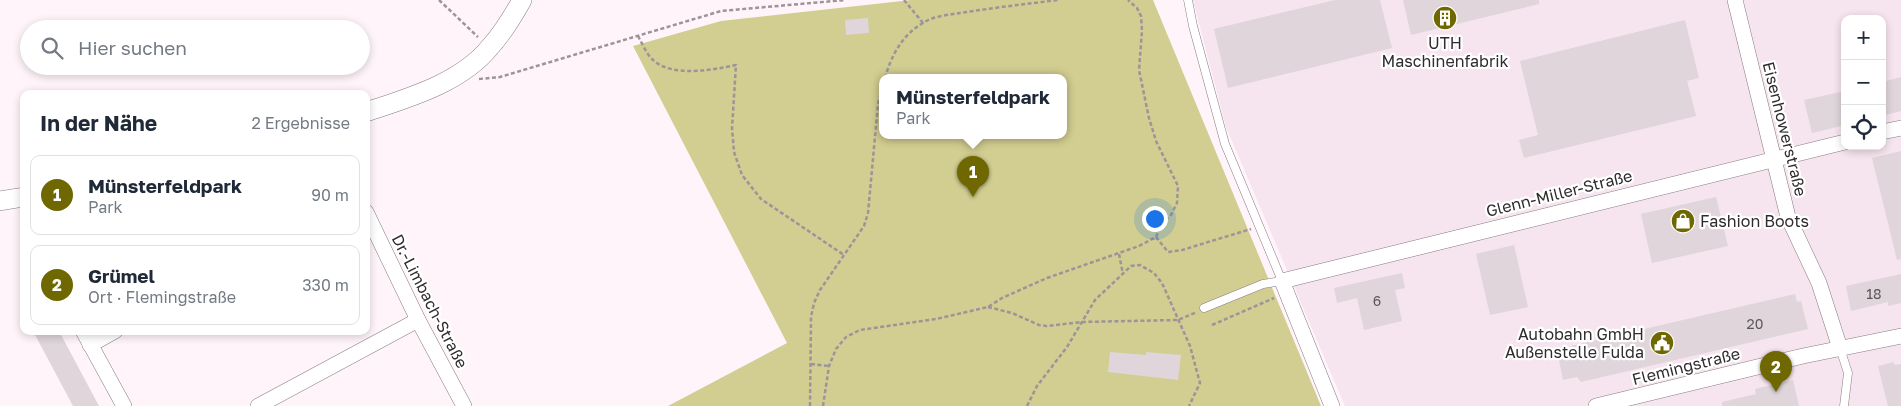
<!DOCTYPE html>
<html lang="de">
<meta charset="utf-8">
<style>
body{margin:0;font-family:"Golos Text",sans-serif;background:#f6f6f7;color:#1f2937}
.controls{position:absolute;right:15px;top:15px;display:grid;overflow:hidden;border-radius:10px;box-shadow:0 2px 8px #0003}
.controls button{width:45px;height:45px;display:grid;place-items:center;padding:0;border:0;border-bottom:1px solid #e0e1e3;background:#fff;color:#1f2937;font:25px sans-serif}
.you{position:absolute;left:1154px;top:218px;width:18px;height:18px;margin:-12px;border:4px solid #fff;border-radius:50%;background:#1a73e8;box-shadow:0 0 0 8px #1a73e833}
.badge{display:grid;place-items:center;width:32px;height:32px;border-radius:50%;background:#6f6700;color:#fff;font-size:16px;font-weight:700}
.pin{position:absolute;translate:-50% -41px;filter:drop-shadow(0 1px 2px #0008)}
.pin::after{content:'';position:absolute;top:26px;width:18px;height:15px;background:inherit;clip-path:polygon(0 0,100% 0,50% 100%)}
.popup{position:absolute;left:879px;top:74px;width:188px;height:65px;box-sizing:border-box;display:grid;place-content:center;border-radius:10px;background:#fff;filter:drop-shadow(0 1px 4px #0005);font-size:16px;white-space:nowrap;color:#747a83}
.popup b{font-size:19px;color:#1f2937}
.popup::after{content:'';position:absolute;left:50%;top:100%;margin-left:-10px;border:10px solid transparent;border-top-color:#fff}
.list{margin:0;padding:0;list-style:none}
h2{display:flex;justify-content:space-between;align-items:center;height:65px;margin:0;padding:0 20px;font-size:21px}
h2 small{font-size:16px;font-weight:400;color:#747a83}
.list li{display:grid;grid-template-columns:32px 1fr auto;gap:15px;align-items:center;box-sizing:border-box;height:80px;margin:0 10px 10px;padding:0 10px;border:1px solid #e0e1e3;border-radius:10px}
.list b{display:block;font-size:19px;white-space:nowrap}
.list p{margin:0;font-size:16px;white-space:nowrap;color:#747a83}
.list em{font-size:16px;font-style:normal;color:#747a83}
.icon{flex:none;width:28px;height:28px;fill:none;stroke:currentColor;stroke-width:2;stroke-linecap:round;stroke-linejoin:round}
.map{position:relative;flex:none;width:1901px;height:406px;overflow:hidden}
.search{position:absolute;background:#fff;box-shadow:0 2px 8px #0003;left:20px;top:20px;width:350px;height:55px;display:flex;align-items:center;gap:12px;box-sizing:border-box;padding:0 18px;border-radius:28px;color:#747a83;font-size:19px}
.panel{position:absolute;background:#fff;box-shadow:0 2px 8px #0003;left:20px;top:90px;width:350px;height:245px;border-radius:10px}
.map>svg:first-child{display:block}
.built{fill:#f6e4ee;fill-rule:evenodd}
.green{fill:#d2cd90;fill-rule:evenodd}
.building{fill:#dfd5da}
.lines{fill:none;stroke-linecap:round;stroke-linejoin:round}
.service-casing{stroke:#877d82;stroke-width:9}
.minor-casing{stroke:#877d82;stroke-width:16}
.tertiary-casing{stroke:#877d82;stroke-width:20}
.path{stroke:#9c9499;stroke-width:2.5;stroke-dasharray:4 2.5;stroke-linecap:butt}
.service{stroke:#fff;stroke-width:8}
.minor{stroke:#fff;stroke-width:15}
.tertiary{stroke:#fff;stroke-width:19}
.labels{text-anchor:middle;dominant-baseline:central;stroke-width:4.5;stroke-linejoin:round;paint-order:stroke}
.number-label{font-size:14px;fill:#5c5659}
.poi-label{font-size:16px;fill:#302c2e;stroke:#fff}
.street-label{font-size:16px;fill:#302c2e;stroke:#fff}
</style>
<div class="map">
<svg width="1901" height="406" viewBox="0 0 1901 406">
<rect width="100%" height="100%" fill="#fff4fa"/>
<path class="built" d="M1193,0H1901V406H1345L1226,127ZM1845,19H1882V146H1845Z"/>
<path class="green" d="M911,0H1153L1321,406H668L787,343L633,46L721,21ZM883,78H1063V136H883Z"/>
<g class="building">
<polygon points="1335,0 1380,0 1392,48 1228,88 1214,29"/>
<polygon points="1403,0 1539,0 1539,4 1411,35"/>
<polygon points="868,18 869,33 846,35 845,20"/>
<polygon points="1685,20 1699,78 1687,81 1696,116 1524,158 1519,140 1538,135 1520,61"/>
<polygon points="1901,77 1901,111 1882,116 1882,82"/>
<polygon points="1845,91 1845,125 1812,133 1804,100"/>
<polygon points="1901,151 1901,259 1897,260 1872,158"/>
<polygon points="1716,197 1728,246 1652,263 1641,214"/>
<polygon points="1514,245 1528,307 1490,315 1476,254"/>
<polygon points="1402,273 1405,288 1395,290 1402,321 1364,330 1357,298 1337,303 1334,288"/>
<polygon points="1901,274 1901,303 1888,306 1888,302 1851,311 1846,286"/>
<polygon points="1795,294 1797,302 1801,301 1808,329 1581,382 1577,377 1563,380 1559,360 1573,357 1571,346"/>
<polygon points="33,331 59,331 99,406 73,406"/>
<polygon points="1110,352 1146,355 1146,352 1181,355 1178,380 1108,372"/>
<polygon points="1894,362 1894,365 1901,364 1901,406 1888,406 1878,366"/>
<polygon points="1793,380 1799,406 1722,406 1722,402 1756,394 1755,389"/>
</g>
<g class="lines">
<g class="service-casing">
<g id="service">
<polyline points="1188,0 1193,26 1225,144 1282,281 1263,284 1204,308"/>
<polyline points="1840,348 1848,373 1844,406"/>
</g>
</g>
<g class="minor-casing">
<g id="minor">
<polyline points="1735,0 1788,217 1819,283 1840,348"/>
<polyline points="1882,132 1901,128"/>
<polyline points="366,212 418,320 464,406"/>
<polyline points="83,331 124,406"/>
<polyline points="90,345 115,331"/>
<polyline points="258,406 418,320"/>
<polyline points="1332,406 1282,281 1845,142"/>
<polyline points="1596,406 1803,356 1901,336"/>
</g>
</g>
<g class="tertiary-casing">
<g id="tertiary">
<path d="M366,112C408,98 461,83 490,47C503,33 513,16 522,0"/>
<polyline points="0,201 24,197"/>
</g>
</g>
<g class="path">
<polyline points="439,0 478,37"/>
<polyline points="904,0 923,23"/>
<path d="M638,36C642,43 646,53 652,59C671,78 712,70 736,65L732,128L734,152L742,175L761,199L844,255"/>
<path d="M885,78C891,56 902,35 923,23C933,16 948,15 960,13C992,8 1025,4 1058,0"/>
<polyline points="479,79 500,77 721,11 845,0"/>
<polyline points="1156,237 1168,252 1182,250 1251,229"/>
<polyline points="1119,254 1123,274"/>
<polyline points="988,307 1012,313 1039,325 1047,326 1081,322 1178,320 1197,312"/>
<polyline points="1212,325 1274,298"/>
<polyline points="811,364 829,366"/>
<polyline points="810,406 811,317 814,303 820,290 864,226 868,213 878,104 883,85"/>
<polyline points="823,406 829,366 836,349 846,337 860,330 936,319 988,307 1002,298 1047,278 1139,246 1156,237 1162,223 1171,215 1177,203 1178,186 1156,141 1149,118 1139,70 1142,31 1141,16 1137,8 1128,0"/>
<polyline points="1027,406 1037,386 1067,347 1095,300 1131,266 1140,265 1154,273 1162,283 1190,346 1200,383 1189,406"/>
</g>
<use href="#service" class="service"/>
<use href="#minor" class="minor"/>
<use href="#tertiary" class="tertiary"/>
</g>
<defs>
<g id="building-disc" transform="scale(1.25)"><circle r="9.5" fill="#6f6700" stroke="#fff"/><path d="M-4-6H4V6H1V3H-1V6H-4ZM-2.5-4.3h1.7v1.8h-1.7ZM.8-4.3h1.7v1.8H.8ZM-2.5-1h1.7V.8h-1.7ZM.8-1h1.7V.8H.8Z" fill="#fff"/></g>
<g id="shop-disc" transform="scale(1.25)"><circle r="9.5" fill="#6f6700" stroke="#fff"/><path d="M-5-2.5h2.3a2.7 3.5 0 0 1 5.4 0H5L5.5 6h-11ZM-1.5-2.5h3a1.5 2.3 0 0 0-3 0Z" fill="#fff"/></g>
<g id="civic-disc" transform="scale(1.25)"><circle r="9.5" fill="#6f6700" stroke="#fff"/><path d="M-.6-6.5H3V-4.5H.6V-3L4-1V1h2V6H-6V1h2V-1L-.6-3ZM-1.2 2.5V6h2.4V2.5Z" fill="#fff"/></g>
</defs>
<g fill-rule="evenodd">
<use href="#building-disc" x="1445" y="18"/>
<use href="#shop-disc" x="1683" y="221"/>
<use href="#civic-disc" x="1662" y="343"/>
</g>
<g class="labels">
<g class="number-label">
<text x="1874" y="293">18</text>
<text x="1377" y="300">6</text>
<text x="1755" y="323">20</text>
</g>
<g class="poi-label">
<text x="1445" y="43">UTH<tspan x="1445" dy="18">Maschinenfabrik</tspan></text>
<text x="1700" y="221" text-anchor="start">Fashion Boots</text>
<text x="1644" y="334" text-anchor="end">Autobahn GmbH<tspan x="1644" dy="18">Außenstelle Fulda</tspan></text>
</g>
<g class="street-label">
<text transform="translate(1785 129) rotate(76)">Eisenhowerstraße</text>
<text transform="translate(1559 193) rotate(-14)">Glenn-Miller-Straße</text>
<text transform="translate(430 301) rotate(63)">Dr.-Limbach-Straße</text>
<text transform="translate(1686 366) rotate(-14)">Flemingstraße</text>
</g>
</g>
</svg>
<div class="controls">
<button>+</button>
<button>−</button>
<button><svg class="icon" aria-label="locate" viewBox="0 0 24 24"><circle cx="12" cy="12" r="6"/><path d="M12 2v4M12 18v4M2 12h4M18 12h4"/></svg></button>
</div>
<div class="you"></div>
<div class="pin badge" style="left:973px;top:197px">1</div>
<div class="popup"><b>Münsterfeldpark</b>Park</div>
<div class="pin badge" style="left:1776px;top:392px">2</div>
<div class="search"><svg class="icon" aria-label="search" viewBox="0 0 24 24"><circle cx="10" cy="10" r="6"/><path d="M15 15l6 6"/></svg>Hier suchen</div>
<section class="panel">
<h2>In der Nähe<small>2 Ergebnisse</small></h2>
<ul class="list">
<li><span class="badge">1</span><div><b>Münsterfeldpark</b><p>Park</p></div><em>90 m</em></li>
<li><span class="badge">2</span><div><b>Grümel</b><p>Ort · Flemingstraße</p></div><em>330 m</em></li>
</ul>
</section>
</div>
